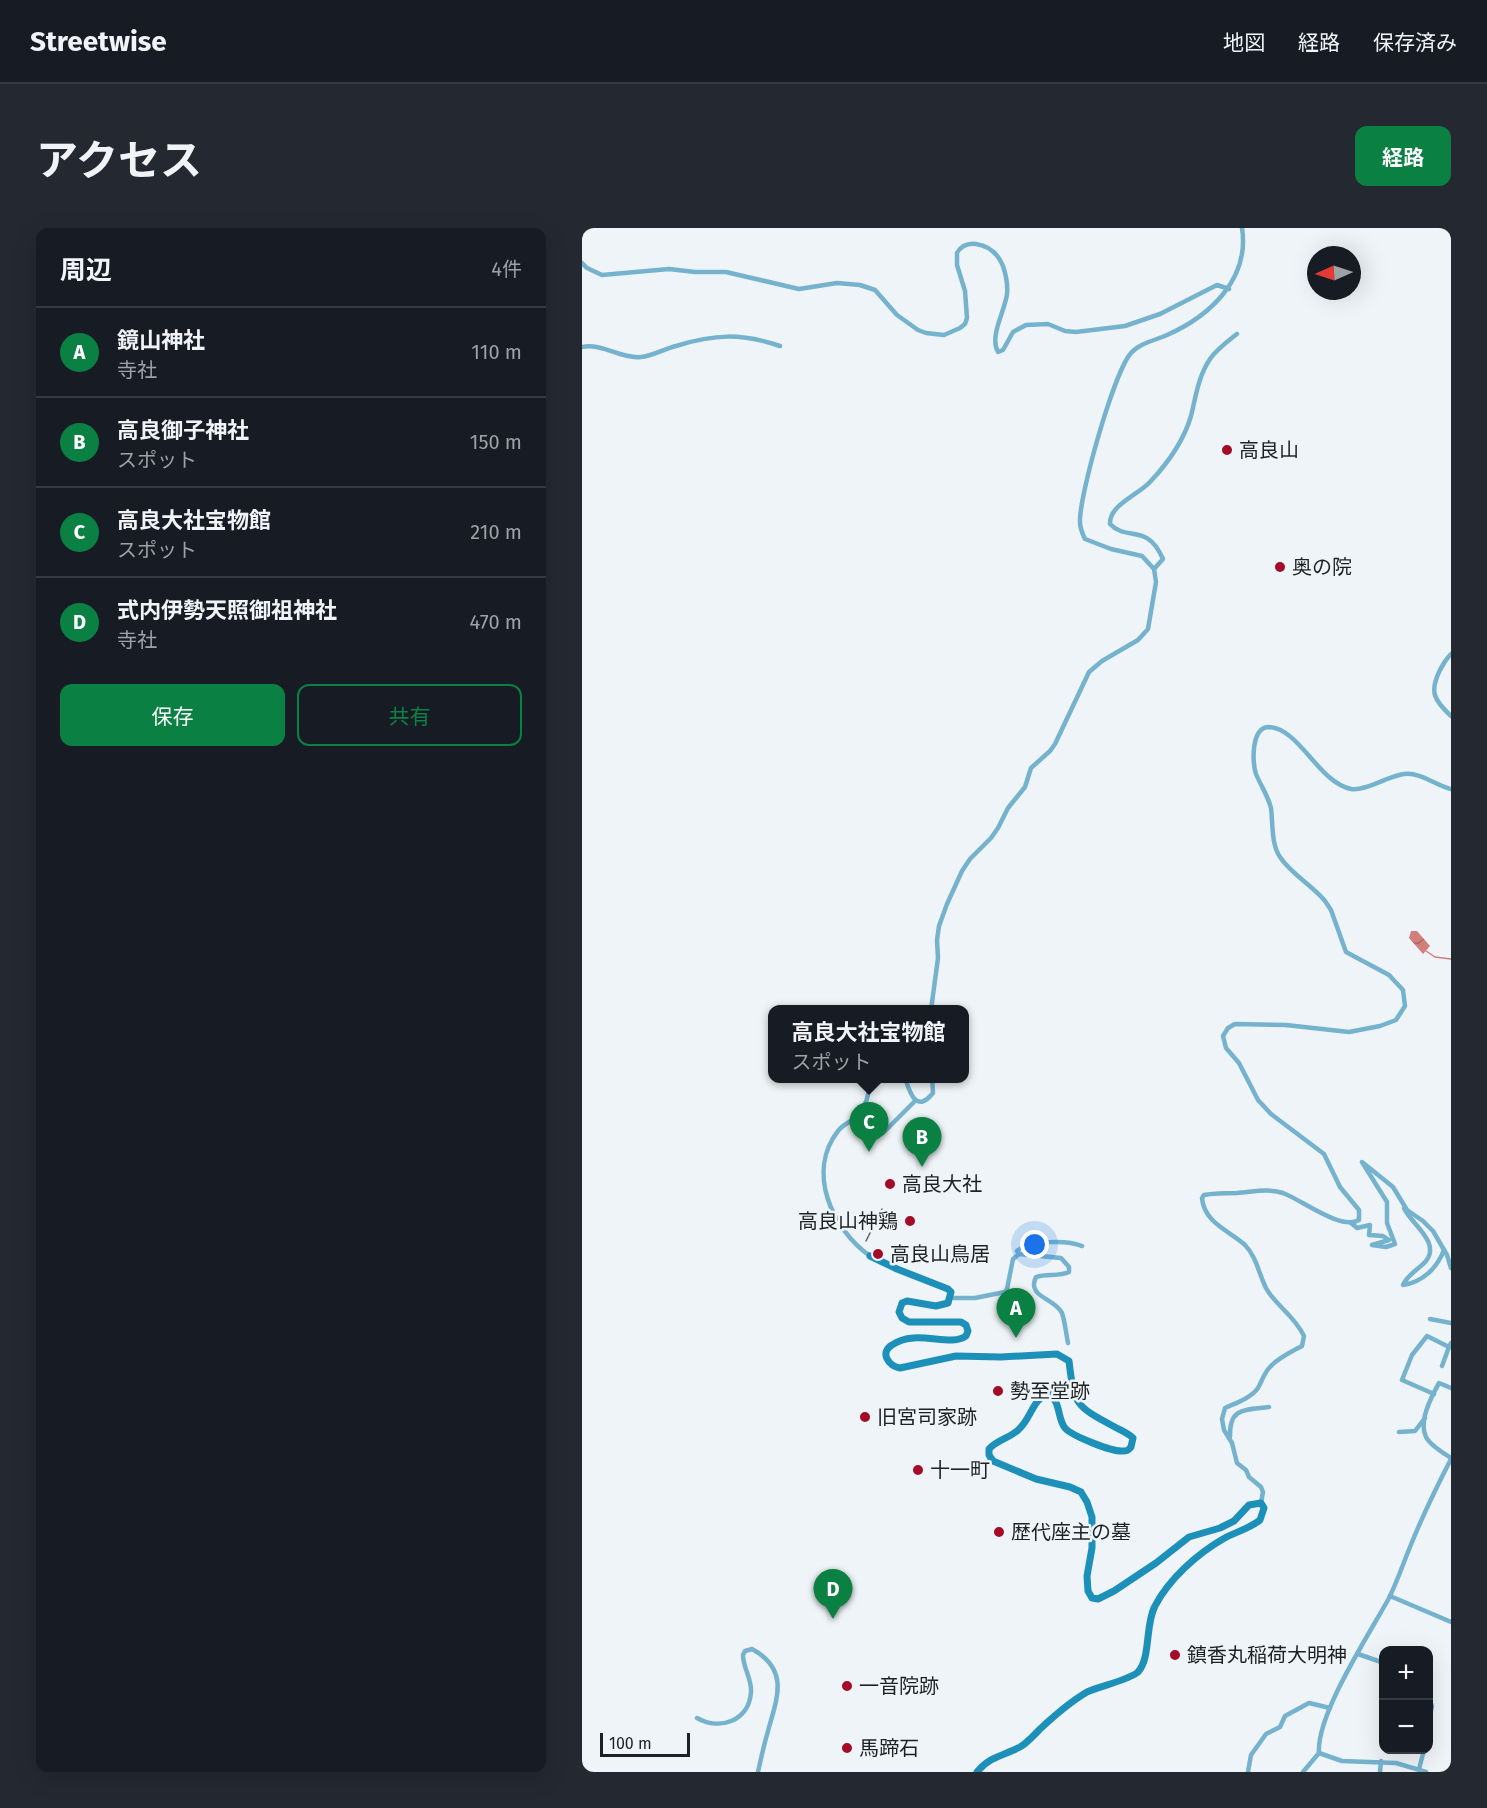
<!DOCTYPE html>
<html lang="ja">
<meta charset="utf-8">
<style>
body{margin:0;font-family:"Fira Sans","Noto Sans JP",sans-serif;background:#242831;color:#f1f3f6}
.controls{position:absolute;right:18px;bottom:18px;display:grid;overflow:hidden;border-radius:12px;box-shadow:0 6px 24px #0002}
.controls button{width:54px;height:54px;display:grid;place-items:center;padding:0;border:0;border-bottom:2px solid #363941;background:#171b24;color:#f1f3f6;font:30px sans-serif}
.compass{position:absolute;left:725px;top:18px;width:54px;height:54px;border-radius:50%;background:#171b24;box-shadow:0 6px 24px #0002;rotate:267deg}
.scale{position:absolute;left:18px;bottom:15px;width:90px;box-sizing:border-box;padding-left:6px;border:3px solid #1e2021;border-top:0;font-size:16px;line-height:21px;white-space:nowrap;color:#1e2021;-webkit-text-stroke:4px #eef4f7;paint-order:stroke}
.you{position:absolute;left:453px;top:1017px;width:21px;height:21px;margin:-15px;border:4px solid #fff;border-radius:50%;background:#1a73e8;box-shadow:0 0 0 9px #1a73e833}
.badge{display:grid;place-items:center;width:39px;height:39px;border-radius:50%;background:#0b8043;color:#fff;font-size:20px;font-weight:700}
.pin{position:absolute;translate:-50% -50px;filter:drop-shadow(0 2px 3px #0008)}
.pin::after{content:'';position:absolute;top:32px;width:21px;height:18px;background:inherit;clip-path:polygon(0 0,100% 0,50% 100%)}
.popup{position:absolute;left:186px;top:777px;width:201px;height:78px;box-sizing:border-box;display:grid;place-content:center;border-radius:12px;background:#171b24;filter:drop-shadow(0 2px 4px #0005);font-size:20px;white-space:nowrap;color:#9ea1a6}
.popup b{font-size:22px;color:#f1f3f6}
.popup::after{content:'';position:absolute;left:50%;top:100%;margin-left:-12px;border:12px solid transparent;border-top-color:#171b24}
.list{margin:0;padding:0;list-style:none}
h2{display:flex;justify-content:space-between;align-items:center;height:78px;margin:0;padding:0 24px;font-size:26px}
h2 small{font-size:20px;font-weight:400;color:#9ea1a6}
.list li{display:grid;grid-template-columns:39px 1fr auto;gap:18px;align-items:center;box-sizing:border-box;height:90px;padding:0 24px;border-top:2px solid #363941}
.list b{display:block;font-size:22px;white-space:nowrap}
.list p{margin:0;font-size:20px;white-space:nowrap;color:#9ea1a6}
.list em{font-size:20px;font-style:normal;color:#9ea1a6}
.actions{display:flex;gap:12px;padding:18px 24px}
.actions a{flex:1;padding:14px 0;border:2px solid #0b8043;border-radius:12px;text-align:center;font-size:21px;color:#0b8043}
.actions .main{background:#0b8043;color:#fff}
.map{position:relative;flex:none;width:869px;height:1544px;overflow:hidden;border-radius:12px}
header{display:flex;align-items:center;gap:36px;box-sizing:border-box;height:84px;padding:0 30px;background:#171b24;border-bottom:2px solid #363941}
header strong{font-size:28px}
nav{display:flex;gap:33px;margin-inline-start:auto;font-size:21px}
.intro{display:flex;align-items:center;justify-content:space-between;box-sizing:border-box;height:144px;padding:0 36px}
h1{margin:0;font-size:42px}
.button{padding:15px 27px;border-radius:12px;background:#0b8043;color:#fff;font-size:21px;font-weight:700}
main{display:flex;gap:36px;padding:0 36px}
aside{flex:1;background:#171b24;border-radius:12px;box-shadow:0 6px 24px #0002}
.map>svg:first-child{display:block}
.water{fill:url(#water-waves)}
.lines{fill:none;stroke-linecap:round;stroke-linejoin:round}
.stream{stroke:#d47e7c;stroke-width:1.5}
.street{stroke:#75b2ce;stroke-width:4.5}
.secondary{stroke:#1d90ba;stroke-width:7}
.tram{stroke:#636668;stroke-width:1.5}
.poi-dot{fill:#a50a26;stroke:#eef4f7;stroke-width:2}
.labels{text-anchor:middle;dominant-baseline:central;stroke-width:5;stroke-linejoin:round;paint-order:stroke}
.poi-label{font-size:20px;fill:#1e2021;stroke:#eef4f7;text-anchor:start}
</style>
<header>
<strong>Streetwise</strong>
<nav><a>地図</a><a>経路</a><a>保存済み</a></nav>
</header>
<div class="intro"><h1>アクセス</h1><a class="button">経路</a></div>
<main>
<aside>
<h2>周辺<small>4件</small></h2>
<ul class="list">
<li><span class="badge">A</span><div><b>鏡山神社</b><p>寺社</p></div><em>110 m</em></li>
<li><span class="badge">B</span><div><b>高良御子神社</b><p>スポット</p></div><em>150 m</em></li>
<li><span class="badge">C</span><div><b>高良大社宝物館</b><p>スポット</p></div><em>210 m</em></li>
<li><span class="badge">D</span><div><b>式内伊勢天照御祖神社</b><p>寺社</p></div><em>470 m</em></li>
</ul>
<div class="actions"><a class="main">保存</a><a>共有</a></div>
</aside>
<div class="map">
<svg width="869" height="1544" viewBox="0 0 869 1544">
<defs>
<pattern id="water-waves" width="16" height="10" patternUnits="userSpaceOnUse" patternTransform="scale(1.5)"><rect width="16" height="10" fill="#d47e7c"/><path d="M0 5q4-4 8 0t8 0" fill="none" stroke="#ab6765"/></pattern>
</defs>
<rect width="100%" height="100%" fill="#eef4f7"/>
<polygon class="water" points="829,703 835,703 848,718 841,726 827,710"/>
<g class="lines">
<polyline class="stream" points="844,723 853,729 869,731"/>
<g class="street">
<path d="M0,35L5,40L20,47L87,41L113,44H144L217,61L255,55L278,57L293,62L315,87L336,102L344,105L362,107L378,100L383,96L385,90L383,63L375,37V25C379,18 385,15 394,16C408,18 416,26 421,38C424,47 426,56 425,66C423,83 407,108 416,124L421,122L431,104L444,97L466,96L483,103L494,104L543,98L578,86L635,57L647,61"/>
<path d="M0,119C21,115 38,131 59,129C70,128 82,121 94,118C132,106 160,105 198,118"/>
<path d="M572,341L581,331C565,294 545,314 528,296C527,277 556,267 568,254C585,236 602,212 609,188C614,168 616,149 628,131C635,121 646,113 655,106"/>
<path d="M869,426C864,431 861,436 858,442C847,464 852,472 869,488"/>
<path d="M349,782L356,730L355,712L357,698L365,676L380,643L388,631L409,610L416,600L426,580L443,559L449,540L468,523L473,516L507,444L520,433L556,412L566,401L574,354L572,341L560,328L529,321L503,311C500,305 498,301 498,294C497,268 532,144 549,125C558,115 574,112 585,107C628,88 668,51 660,0"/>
<path d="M288,850C287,865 285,879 274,889C269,894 261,896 256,903C224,944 250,1001 288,1028"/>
<path d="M323,850C328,865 334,886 351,865L350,850"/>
<polyline points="301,905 333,873"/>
<path d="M822,980C829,996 859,1014 844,1033C837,1041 825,1047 821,1057C841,1054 855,1040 862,1022"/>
<polyline points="769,995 775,1000 788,997 787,1007 801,1008 807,1012 790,1017 804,1019 813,1016 805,995 805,974 780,934 811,959 825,982 841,993 851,1003 865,1027 869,1040"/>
<path d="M437,1026L435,1023C447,1012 486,1012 500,1018"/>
<path d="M369,1070H393L423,1064L425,1061L431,1031L437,1026L479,1030L487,1039V1044C477,1049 465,1045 454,1049C444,1069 473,1070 480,1085C483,1094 484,1105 486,1115"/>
<polyline points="848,1091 869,1095"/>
<polyline points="860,1138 867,1119"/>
<path d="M869,1160L857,1155C850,1168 836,1193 844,1209C848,1217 861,1225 869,1230"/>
<polyline points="852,1166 820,1152 830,1127 845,1108 867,1119 869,1115"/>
<polyline points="817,1204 833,1203 843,1190"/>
<path d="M648,1209C647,1179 663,1182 687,1179"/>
<path d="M679,1275L681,1264L679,1259L667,1249L664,1242L655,1235L650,1215L642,1202L640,1191L643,1180C654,1175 669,1170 676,1160C680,1153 682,1145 688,1139C696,1130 709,1124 720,1118L722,1108C712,1087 693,1077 684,1060C677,1046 674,1028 663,1017C648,1003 622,995 620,970L622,967C633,965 644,965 655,965C671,964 685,960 701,965C720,972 759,1003 777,992V982L758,959L742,926L689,886L676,872L657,835L644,820L641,808L646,800L653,796L704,797L767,804L798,798L814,792L823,778L821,762L807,747L764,724L749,682L743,673C730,657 709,646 698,629C689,616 691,595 689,580C686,568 679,558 674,546C670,535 669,499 687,499C718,501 736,554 769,561C784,563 806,548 822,546C839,544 853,557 869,561"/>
<polyline points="808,1368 869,1394"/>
<polyline points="776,1426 802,1435"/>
<polyline points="846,1469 850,1478 846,1497"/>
<path d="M115,1490C138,1503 167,1493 169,1464C170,1451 161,1440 161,1427L163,1423L170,1421C208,1442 195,1470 186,1503C182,1517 179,1530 176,1544"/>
<polyline points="737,1525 760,1533 814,1535 844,1544"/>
<polyline points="837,1541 842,1522"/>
<polyline points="666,1544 669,1527 684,1506 698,1499 703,1488 727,1475 748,1480"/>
<path d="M721,1544L737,1525C734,1487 788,1405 807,1370C815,1354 821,1336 828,1319C840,1289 854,1260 869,1231"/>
<polyline points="798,1544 799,1533"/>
</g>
<path class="secondary" d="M288,1028L315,1041L366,1061L369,1064L366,1075L354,1078L325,1073L320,1075L317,1084L320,1090L327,1094H379L384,1097L386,1103L384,1108C368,1120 334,1100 310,1117C297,1125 307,1138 318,1140L374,1128L419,1129L475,1126L487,1133C492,1176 493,1178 531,1198C538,1202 546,1205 551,1210L549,1219C546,1222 546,1223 541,1223C530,1224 490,1208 483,1200C475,1190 479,1174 467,1166C452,1169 449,1189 439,1199C430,1210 416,1211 407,1221V1227L411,1233L454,1251L488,1259L499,1264L505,1274L510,1289V1320L505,1348L506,1363L510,1370L516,1371L532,1363L574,1335L607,1309L638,1300L652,1293L667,1277L679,1275L682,1280L678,1292C667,1301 653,1304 641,1311C615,1326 587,1351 573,1378C563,1396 569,1430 556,1444C547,1452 518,1458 505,1464C488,1474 473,1487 458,1501C452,1507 445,1515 438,1519C421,1528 408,1528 395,1544"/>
<polyline class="tram" points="284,1013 300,981"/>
</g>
<g class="poi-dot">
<circle cx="645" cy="222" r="6"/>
<circle cx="698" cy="339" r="6"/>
<circle cx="308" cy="956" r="6"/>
<circle cx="328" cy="993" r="6"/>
<circle cx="296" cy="1026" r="6"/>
<circle cx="416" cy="1163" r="6"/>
<circle cx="283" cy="1189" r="6"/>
<circle cx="336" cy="1242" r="6"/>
<circle cx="417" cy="1304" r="6"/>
<circle cx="593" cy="1427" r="6"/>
<circle cx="265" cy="1458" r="6"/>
<circle cx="265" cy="1520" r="6"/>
</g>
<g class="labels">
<g class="poi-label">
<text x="657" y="222">高良山</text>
<text x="710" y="339">奥の院</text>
<text x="320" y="956">高良大社</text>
<text x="316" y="993" text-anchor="end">高良山神鶏</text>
<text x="308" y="1026">高良山鳥居</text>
<text x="428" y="1163">勢至堂跡</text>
<text x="295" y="1189">旧宮司家跡</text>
<text x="348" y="1242">十一町</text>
<text x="429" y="1304">歴代座主の墓</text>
<text x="605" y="1427">鎮香丸稲荷大明神</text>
<text x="277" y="1458">一音院跡</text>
<text x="277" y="1520">馬蹄石</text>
</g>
</g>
</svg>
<div class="controls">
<button>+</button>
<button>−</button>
</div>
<svg class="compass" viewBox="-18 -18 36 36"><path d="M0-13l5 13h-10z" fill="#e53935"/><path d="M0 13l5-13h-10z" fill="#9ea1a6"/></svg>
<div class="scale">100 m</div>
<div class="you"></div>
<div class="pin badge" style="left:434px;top:1110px">A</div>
<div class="pin badge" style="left:340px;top:939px">B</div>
<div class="pin badge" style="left:287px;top:924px">C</div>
<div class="popup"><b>高良大社宝物館</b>スポット</div>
<div class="pin badge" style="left:251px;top:1391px">D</div>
</div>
</main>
